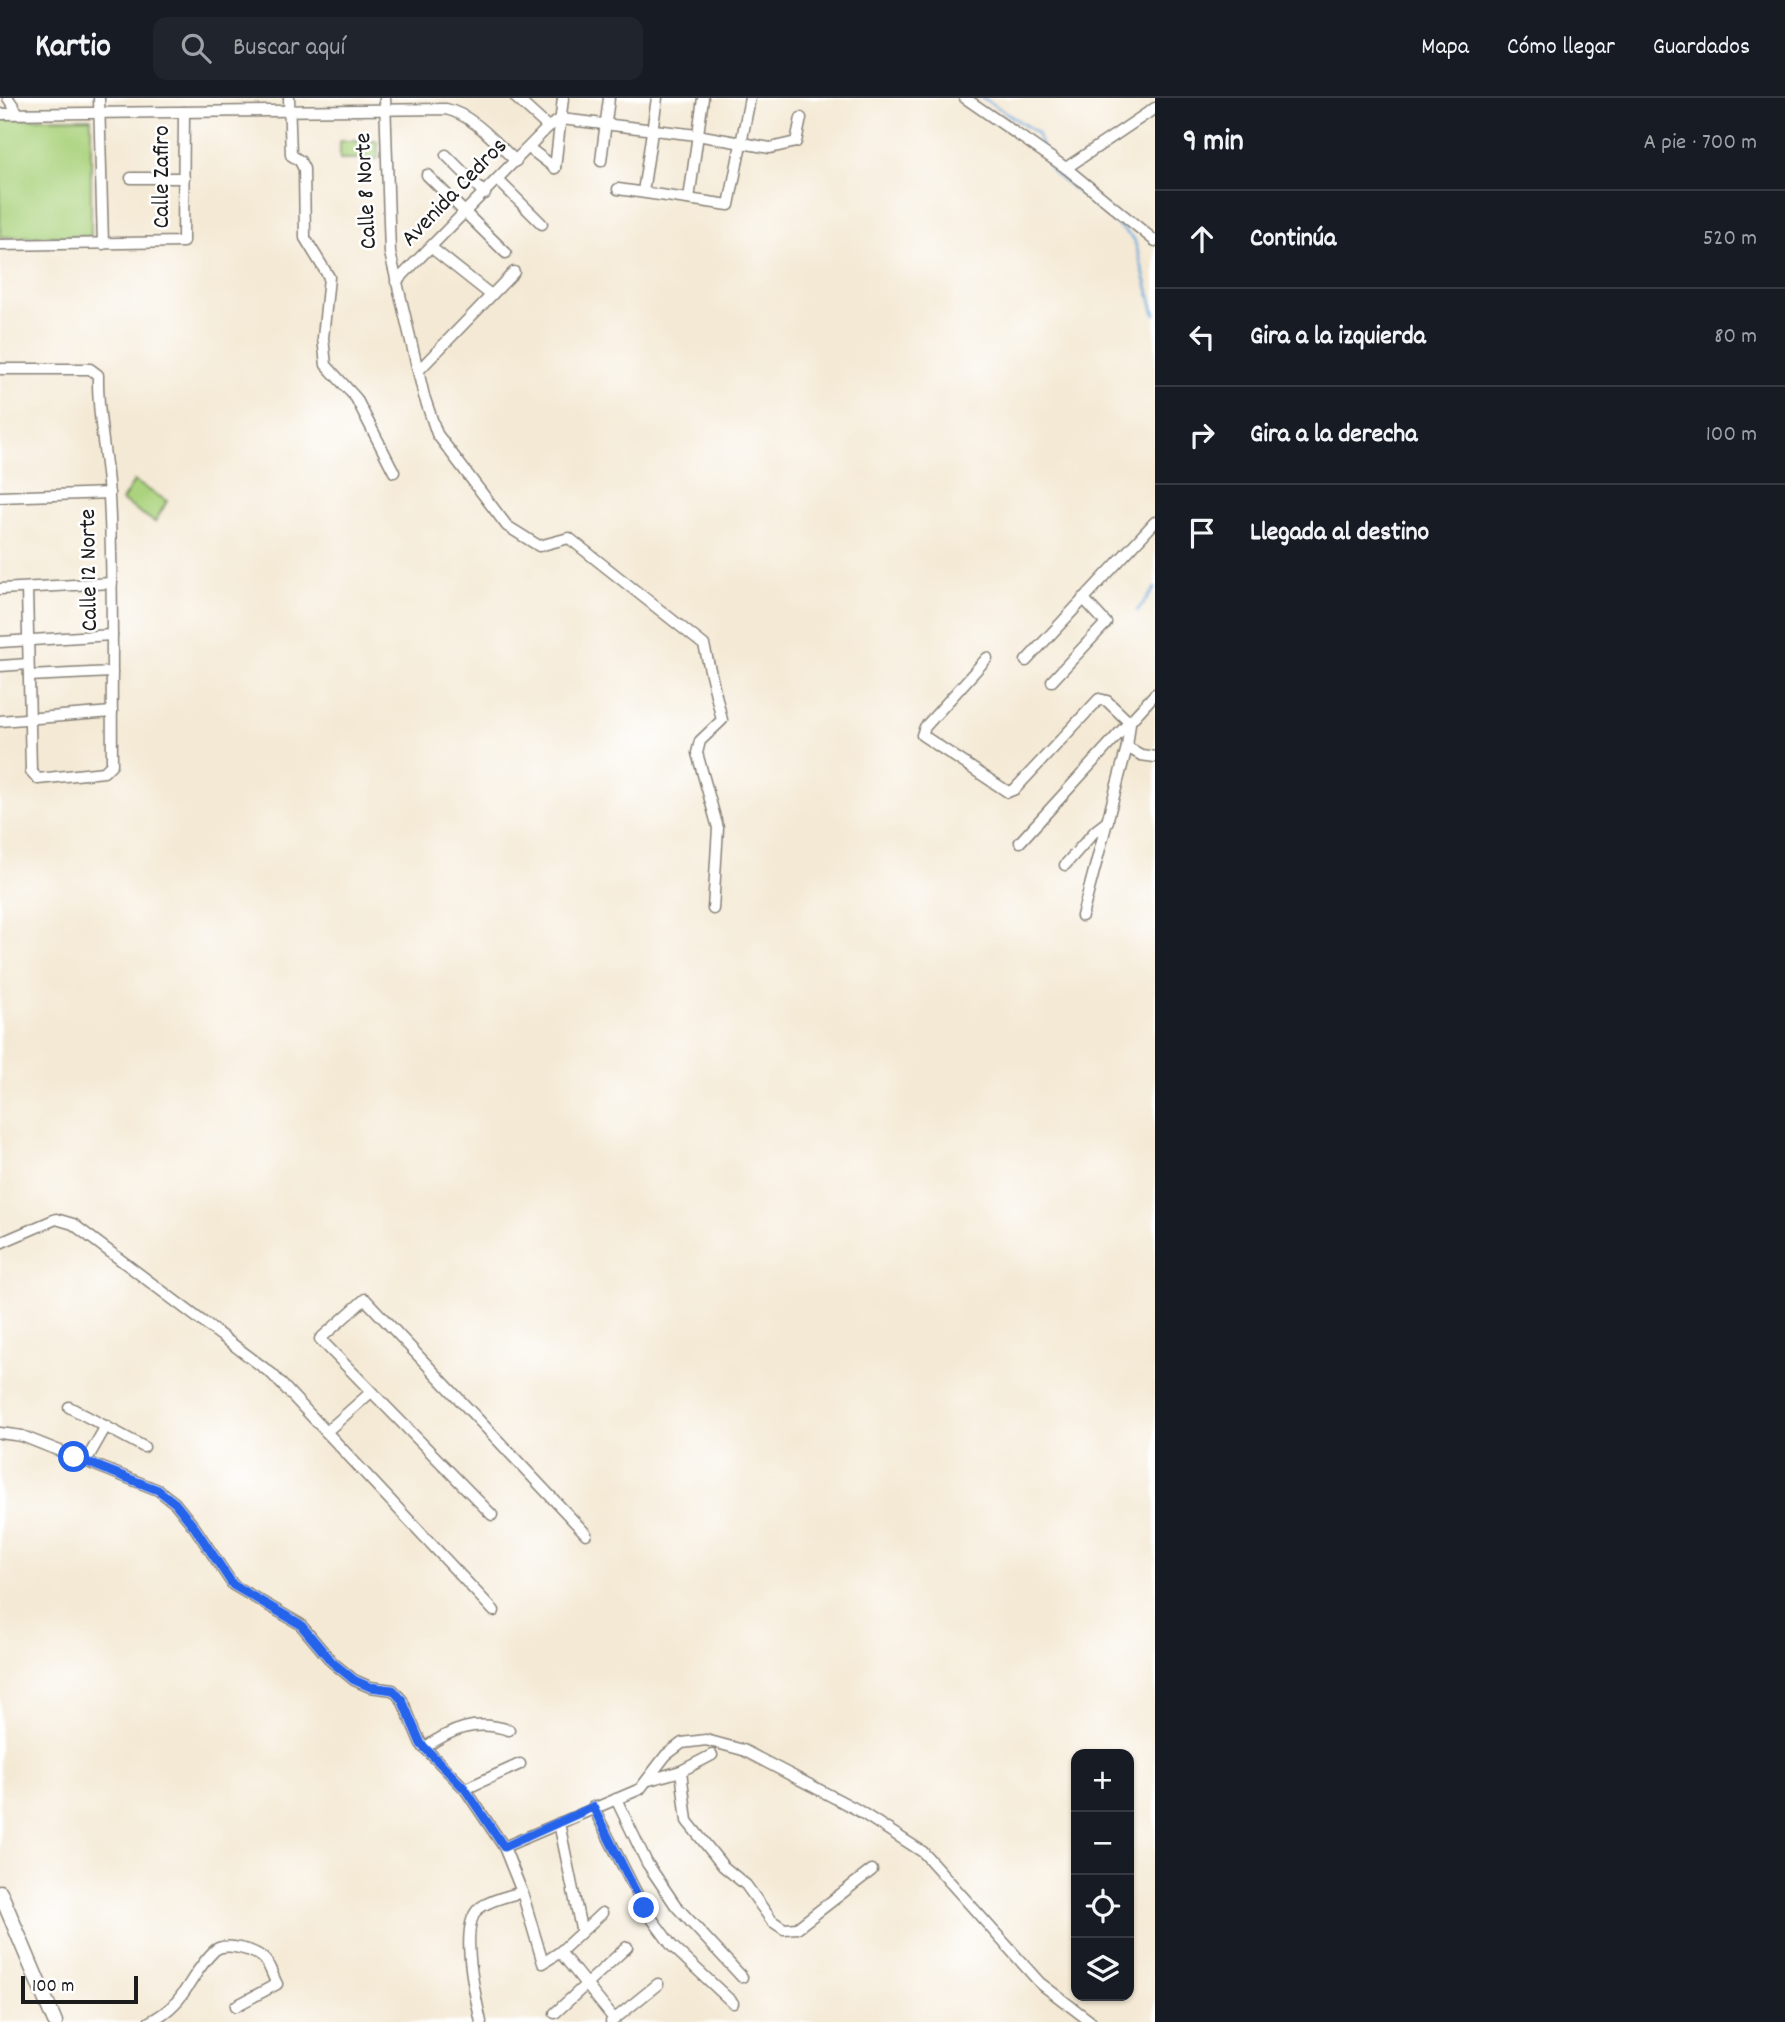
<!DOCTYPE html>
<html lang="es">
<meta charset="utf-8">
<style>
body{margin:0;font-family:Dekko,sans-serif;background:#20242c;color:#f1f3f6}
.controls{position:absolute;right:21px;bottom:21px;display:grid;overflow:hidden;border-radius:14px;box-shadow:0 2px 5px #0004}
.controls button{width:63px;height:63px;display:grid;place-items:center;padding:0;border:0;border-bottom:2px solid #363941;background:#171b24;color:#f1f3f6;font:35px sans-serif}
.scale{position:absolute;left:21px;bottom:18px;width:117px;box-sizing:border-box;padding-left:7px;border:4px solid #1c1c1c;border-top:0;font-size:19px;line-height:24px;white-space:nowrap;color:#1c1c1c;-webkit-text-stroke:5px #fff;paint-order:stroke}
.stop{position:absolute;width:21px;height:21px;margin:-16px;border:5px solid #2563eb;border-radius:50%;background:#fff}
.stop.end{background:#2563eb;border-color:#fff;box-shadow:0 2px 7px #0008}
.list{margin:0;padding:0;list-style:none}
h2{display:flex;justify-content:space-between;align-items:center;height:91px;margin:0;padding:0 28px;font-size:30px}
h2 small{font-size:23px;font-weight:400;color:#9ea1a6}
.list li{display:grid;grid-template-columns:46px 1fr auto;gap:21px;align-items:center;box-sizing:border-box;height:98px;padding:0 28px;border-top:2px solid #363941}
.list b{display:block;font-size:26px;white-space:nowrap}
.list em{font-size:23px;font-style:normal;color:#9ea1a6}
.icon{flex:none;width:38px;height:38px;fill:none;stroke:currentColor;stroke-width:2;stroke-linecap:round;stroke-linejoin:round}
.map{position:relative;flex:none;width:1155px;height:1924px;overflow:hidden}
header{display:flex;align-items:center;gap:42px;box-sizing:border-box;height:98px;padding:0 35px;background:#171b24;border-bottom:2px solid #363941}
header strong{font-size:33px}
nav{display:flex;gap:38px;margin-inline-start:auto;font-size:24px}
.search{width:490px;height:63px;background:#20242c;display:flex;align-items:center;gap:18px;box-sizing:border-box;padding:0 24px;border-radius:14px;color:#9ea1a6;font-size:26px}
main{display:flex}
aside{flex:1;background:#171b24}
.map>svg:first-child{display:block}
.pitch{fill:#abd37e;stroke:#64784d;stroke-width:2}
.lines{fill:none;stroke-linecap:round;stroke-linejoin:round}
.stream{stroke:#6ca8dd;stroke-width:2.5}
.minor-casing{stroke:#888278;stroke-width:13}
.major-casing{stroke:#888278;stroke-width:17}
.minor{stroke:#fff;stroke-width:10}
.major{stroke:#fff;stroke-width:14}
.route{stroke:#2563eb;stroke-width:9}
.labels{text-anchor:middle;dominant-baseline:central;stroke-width:5;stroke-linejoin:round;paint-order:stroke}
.street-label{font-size:24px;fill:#1c1c1c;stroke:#fff}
</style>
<header>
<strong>Kartio</strong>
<div class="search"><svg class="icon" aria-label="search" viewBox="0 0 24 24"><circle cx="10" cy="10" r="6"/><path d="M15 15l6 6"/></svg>Buscar aquí</div>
<nav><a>Mapa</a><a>Cómo llegar</a><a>Guardados</a></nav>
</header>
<main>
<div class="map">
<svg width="1155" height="1924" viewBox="0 0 1155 1924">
<rect width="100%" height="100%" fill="#fff"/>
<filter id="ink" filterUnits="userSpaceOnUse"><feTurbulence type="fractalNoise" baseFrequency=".0143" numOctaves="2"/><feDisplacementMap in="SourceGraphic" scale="14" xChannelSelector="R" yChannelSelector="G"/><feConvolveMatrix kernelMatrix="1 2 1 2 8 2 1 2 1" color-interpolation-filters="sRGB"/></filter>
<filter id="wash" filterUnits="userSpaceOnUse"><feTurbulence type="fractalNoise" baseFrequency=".00686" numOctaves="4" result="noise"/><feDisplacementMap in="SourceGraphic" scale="28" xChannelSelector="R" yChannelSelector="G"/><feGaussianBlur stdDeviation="1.57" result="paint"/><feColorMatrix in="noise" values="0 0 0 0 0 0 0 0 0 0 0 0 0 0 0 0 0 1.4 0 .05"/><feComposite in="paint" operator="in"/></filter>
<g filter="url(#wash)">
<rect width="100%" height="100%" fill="#f4e9d4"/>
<g class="pitch">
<polygon points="91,20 91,138 0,139 0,21"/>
<rect x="340" y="43" width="38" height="18"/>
<polygon points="134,383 167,403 155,424 122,403"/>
</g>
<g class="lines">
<g class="stream">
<polyline points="983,0 1037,35 1042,49"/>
<polyline points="1047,62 1051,72 1134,141 1155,216"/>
<polyline points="1137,513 1155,490"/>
</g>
</g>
</g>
<g filter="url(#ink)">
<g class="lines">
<g class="minor-casing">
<g id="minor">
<polyline points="8,0 18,15"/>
<polyline points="99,0 103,146"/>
<polyline points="289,0 291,57 300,63 304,71 305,140 329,179 323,240 326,267 356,300 394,374"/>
<polyline points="385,0 390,155 424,298 437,336 507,428 539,448 569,440 704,547 722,622 700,643 697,655 718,730 713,811"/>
<polyline points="516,0 548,29"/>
<polyline points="965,0 1066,70 1155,143"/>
<path d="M0,16L446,11C473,17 496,45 516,63"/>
<polyline points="529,50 555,70"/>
<polyline points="446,57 485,96"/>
<polyline points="601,63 609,0"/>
<polyline points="555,70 563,0"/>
<polyline points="1066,70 1155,10"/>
<polyline points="427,77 506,155"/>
<polyline points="131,80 184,80"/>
<polyline points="498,82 542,126"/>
<polyline points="618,91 729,107 750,0"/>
<polyline points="643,94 657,0"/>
<polyline points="689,101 703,0"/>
<polyline points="0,147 183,144 184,14"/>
<polyline points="433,151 491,197"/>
<polyline points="396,184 548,29 561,21 697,37 770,50 796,44 801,20"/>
<path d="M0,271H90L98,277C97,319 107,358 109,399C114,488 111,577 112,666L104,674L38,681L31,673L27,490"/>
<polyline points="419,272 514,174"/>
<polyline points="0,399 109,395"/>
<polyline points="0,491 112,485"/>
<polyline points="0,544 112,537"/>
<polyline points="987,560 925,629 922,637 1008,694 1015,691 1099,601 1107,603 1130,625 1127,649 1082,818"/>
<polyline points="1026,563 1155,424"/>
<polyline points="0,568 28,566"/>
<polyline points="29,578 112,574"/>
<polyline points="1052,583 1106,525 1083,500"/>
<polyline points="0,623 112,614"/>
<polyline points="1127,649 1141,657 1155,659"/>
<polyline points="1020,744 1155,596"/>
<polyline points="1065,767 1095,733 1108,723"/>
<polyline points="0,1145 56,1121 73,1126 272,1276 494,1513"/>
<polyline points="69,1309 144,1349"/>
<polyline points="326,1334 370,1295"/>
<polyline points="0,1335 22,1338 158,1392 175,1405 195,1430 233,1487 300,1526 332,1564 354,1582 370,1589 393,1592 402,1602 421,1646 465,1691 504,1749 522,1794 543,1865 560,1854 602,1815"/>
<polyline points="86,1363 106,1328"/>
<polyline points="492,1417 320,1241 365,1201 586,1436"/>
<path d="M424,1650C452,1631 475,1621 509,1632"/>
<polyline points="681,1673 687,1723 723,1768 746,1787 772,1823 784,1831 797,1830 872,1772"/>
<polyline points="649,1682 681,1673 712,1657"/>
<polyline points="465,1691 520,1666"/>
<polyline points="616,1701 647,1765 676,1808 742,1879"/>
<polyline points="593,1709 644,1810 672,1848 733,1905"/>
<polyline points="559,1725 581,1831"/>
<polyline points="504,1749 640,1691 666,1657 682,1645 706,1642 743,1652 856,1711 923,1754 1040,1885 1091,1924"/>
<polyline points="560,1854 614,1921"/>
<polyline points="555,1915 627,1849"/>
<path d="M149,1924C188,1905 188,1878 214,1853C224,1843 256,1852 265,1862C270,1868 273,1879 277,1886L236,1908"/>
<path d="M481,1924C476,1901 457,1823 481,1809C492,1801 509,1798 522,1794"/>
<polyline points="611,1924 658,1886"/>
</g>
</g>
<g class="major-casing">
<polyline id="major" points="0,1794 55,1924"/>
</g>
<use href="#minor" class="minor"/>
<use href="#major" class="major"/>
</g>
</g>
<g class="lines" filter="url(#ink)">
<polyline class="route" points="74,1359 158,1392 175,1405 195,1430 233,1487 300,1526 332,1564 354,1582 370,1589 393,1592 402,1602 421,1646 465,1691 504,1749 593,1709 644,1810"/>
</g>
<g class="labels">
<g class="street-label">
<text transform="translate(163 79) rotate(-90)">Calle Zafiro</text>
<text transform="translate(367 93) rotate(-93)">Calle 8 Norte</text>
<text transform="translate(455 95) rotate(-46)">Avenida Cedros</text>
<text transform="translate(90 472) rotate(-91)">Calle 12 Norte</text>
</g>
</g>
</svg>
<div class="controls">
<button>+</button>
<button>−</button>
<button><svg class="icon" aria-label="locate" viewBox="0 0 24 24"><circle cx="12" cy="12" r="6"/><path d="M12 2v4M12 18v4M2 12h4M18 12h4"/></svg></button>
<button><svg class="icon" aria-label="layers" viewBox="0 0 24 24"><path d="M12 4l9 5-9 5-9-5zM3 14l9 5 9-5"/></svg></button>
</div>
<div class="scale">100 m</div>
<div class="stop" style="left:74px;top:1359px"></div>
<div class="stop end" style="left:644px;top:1810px"></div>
</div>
<aside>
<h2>9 min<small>A pie · 700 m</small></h2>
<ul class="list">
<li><svg class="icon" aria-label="ahead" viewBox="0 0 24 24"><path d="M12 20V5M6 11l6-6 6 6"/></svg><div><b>Continúa</b></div><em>520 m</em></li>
<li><svg class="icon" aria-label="left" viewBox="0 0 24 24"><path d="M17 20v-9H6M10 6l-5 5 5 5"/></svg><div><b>Gira a la izquierda</b></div><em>80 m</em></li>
<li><svg class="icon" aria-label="right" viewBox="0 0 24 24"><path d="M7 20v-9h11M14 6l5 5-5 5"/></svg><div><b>Gira a la derecha</b></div><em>100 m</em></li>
<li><svg class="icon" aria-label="arrive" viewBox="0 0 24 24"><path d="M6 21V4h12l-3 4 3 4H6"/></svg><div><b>Llegada al destino</b></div></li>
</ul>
</aside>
</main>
